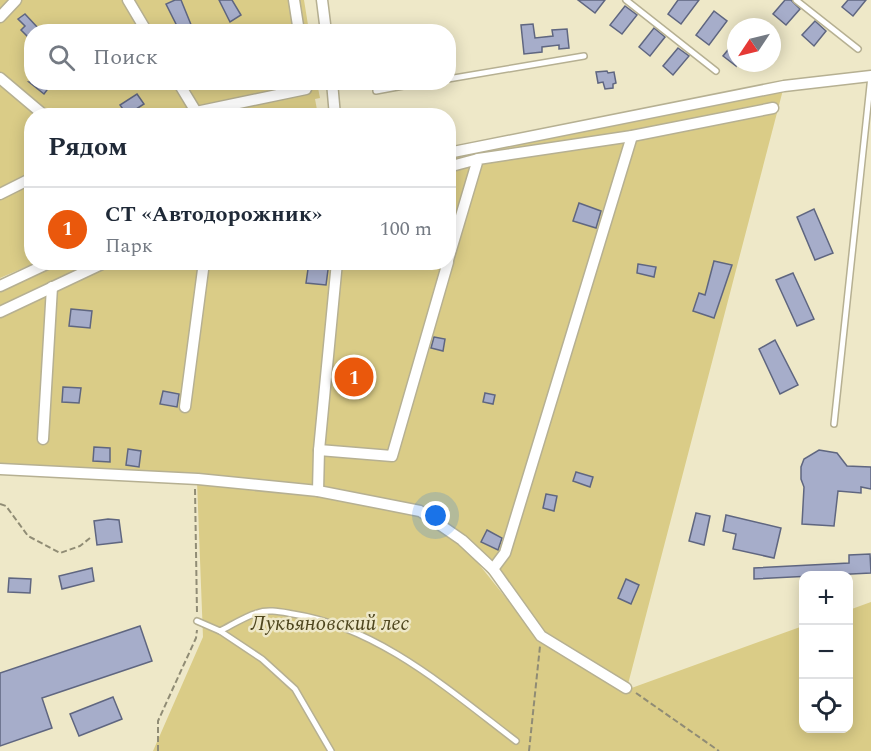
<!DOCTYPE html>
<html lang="ru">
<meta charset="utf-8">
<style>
body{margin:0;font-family:Spectral,serif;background:#f6f6f7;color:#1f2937}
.controls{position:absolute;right:18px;bottom:18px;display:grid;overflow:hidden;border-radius:12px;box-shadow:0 3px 15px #0003}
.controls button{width:54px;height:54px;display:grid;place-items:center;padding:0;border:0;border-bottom:2px solid #e0e1e3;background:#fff;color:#1f2937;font:30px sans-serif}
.compass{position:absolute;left:727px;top:18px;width:54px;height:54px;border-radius:50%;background:#fff;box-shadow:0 3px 15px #0003;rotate:235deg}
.you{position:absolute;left:436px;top:516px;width:21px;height:21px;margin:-15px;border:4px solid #fff;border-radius:50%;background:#1a73e8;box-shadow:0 0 0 9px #1a73e833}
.badge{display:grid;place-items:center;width:39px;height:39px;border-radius:50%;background:#ea580c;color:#fff;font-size:20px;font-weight:700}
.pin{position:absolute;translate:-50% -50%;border:3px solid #fff;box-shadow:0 2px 6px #0006}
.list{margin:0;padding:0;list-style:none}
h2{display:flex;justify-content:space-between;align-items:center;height:78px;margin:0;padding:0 24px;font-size:26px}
h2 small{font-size:20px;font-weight:400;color:#747a83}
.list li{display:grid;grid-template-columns:39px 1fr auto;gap:18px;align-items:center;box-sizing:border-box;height:84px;padding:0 24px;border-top:2px solid #e0e1e3}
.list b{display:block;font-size:22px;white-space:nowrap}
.list p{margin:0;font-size:20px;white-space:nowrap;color:#747a83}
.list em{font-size:20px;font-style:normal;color:#747a83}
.icon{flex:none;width:33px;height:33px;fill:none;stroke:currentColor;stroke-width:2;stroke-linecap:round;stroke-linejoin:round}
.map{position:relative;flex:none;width:871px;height:751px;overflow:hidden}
.search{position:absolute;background:#fff;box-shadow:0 3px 15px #0003;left:24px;top:24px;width:432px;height:66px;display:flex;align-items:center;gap:15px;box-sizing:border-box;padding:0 21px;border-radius:24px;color:#747a83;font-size:22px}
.panel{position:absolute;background:#fff;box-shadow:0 3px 15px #0003;left:24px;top:108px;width:432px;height:162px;border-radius:24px}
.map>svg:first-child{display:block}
.green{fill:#dacc87}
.building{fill:#a6adca;stroke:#5f6680;stroke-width:1.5}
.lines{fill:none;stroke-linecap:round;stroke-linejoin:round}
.lane-casing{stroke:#b6b092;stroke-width:8}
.street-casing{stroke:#b6b092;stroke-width:13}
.path{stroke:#908c75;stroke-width:2;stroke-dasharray:6 3;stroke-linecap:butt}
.lane{stroke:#fff;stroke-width:5}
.street{stroke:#fff;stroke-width:10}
.labels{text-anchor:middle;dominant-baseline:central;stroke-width:5;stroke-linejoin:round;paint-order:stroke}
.park-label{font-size:21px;font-style:italic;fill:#4e461e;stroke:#eee8c8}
</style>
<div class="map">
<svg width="871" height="751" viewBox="0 0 871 751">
<rect width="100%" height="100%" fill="#eee8c8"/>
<g class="green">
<polygon points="0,0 304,0 309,31 32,32 32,82 317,83 320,98 315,99 318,115 32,116 32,262 35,263 0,278"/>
<polygon points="784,86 627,688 544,632 495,566 421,509 318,490 0,469 0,286 51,262 448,262 449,153"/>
<polygon points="197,481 336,497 419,513 461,542 539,639 626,690 803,626 804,728 848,728 849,610 871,602 871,751 153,751 203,637"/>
</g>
<g class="building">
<polygon points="175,0 181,0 194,32 180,32 166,4"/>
<polygon points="219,0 232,0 241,15 230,22"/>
<polygon points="578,0 605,0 595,13"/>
<polygon points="678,0 699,0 681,24 668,14"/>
<polygon points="785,0 791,0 800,9 786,25 773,14"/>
<polygon points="848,0 866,0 853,16 842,7"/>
<polygon points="625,6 637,15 622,34 610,25"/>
<polygon points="714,11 727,21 709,45 696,35"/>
<polygon points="25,14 38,28 28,37 21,30 25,26 18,19"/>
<polygon points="815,21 826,31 814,46 802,35"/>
<polygon points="533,24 535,38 553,36 552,30 567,29 569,48 559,49 559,45 542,47 542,52 524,54 521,25"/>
<polygon points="654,28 665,37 650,56 639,47"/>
<polygon points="736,40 736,66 723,56"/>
<polygon points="678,48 689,56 673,75 663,66"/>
<polygon points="607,71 608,73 614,72 616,83 613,84 613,88 605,89 603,82 598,83 596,72"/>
<polygon points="29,82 53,82 44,94"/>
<polygon points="137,94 144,104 127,115 120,105"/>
<polygon points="579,203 601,211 596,228 573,221"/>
<polygon points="814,209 833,253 815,260 797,217"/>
<polygon points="714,261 732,265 714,318 693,311 699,293 705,295"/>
<polygon points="309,262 329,262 326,285 306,283"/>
<polygon points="638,264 656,267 654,277 637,273"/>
<polygon points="793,273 814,319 797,326 776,280"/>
<polygon points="71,309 92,311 90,328 69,326"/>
<polygon points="434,337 445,339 443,351 431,348"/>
<polygon points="775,340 798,385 780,394 759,349"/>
<polygon points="63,387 81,388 79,403 62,402"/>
<polygon points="163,391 179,394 177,407 160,404"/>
<polygon points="485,393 495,395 493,404 483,402"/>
<polygon points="94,447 110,448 110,462 93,461"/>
<polygon points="128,449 141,451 139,467 126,465"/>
<polygon points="819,450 837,453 847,466 871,467 871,489 861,487 861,493 838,491 834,526 802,524 804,487 801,479 801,467 804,459"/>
<polygon points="576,472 593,477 590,487 573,481"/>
<polygon points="546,494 557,496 554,511 543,508"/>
<polygon points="696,513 710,516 704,545 689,541"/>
<polygon points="726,515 781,528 774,558 733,549 736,534 723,531"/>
<polygon points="108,519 119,520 122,542 97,545 94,521"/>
<polygon points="487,530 502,538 498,550 481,542"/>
<polygon points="870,554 871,573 754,579 754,568 849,563 849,555"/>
<polygon points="92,568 94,581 62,589 59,576"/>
<polygon points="9,578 31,579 30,593 8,592"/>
<polygon points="626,579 639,585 631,604 618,598"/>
<polygon points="140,626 152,661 42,698 52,728 0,746 0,673"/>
<polygon points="113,697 122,719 79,736 70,714"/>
</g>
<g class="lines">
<g class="lane-casing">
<g id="lane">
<polyline points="626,0 716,71"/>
<polyline points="796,0 858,49"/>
<polyline points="448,79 584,56"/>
<polyline points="376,91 425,82"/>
<polyline points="834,424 871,76"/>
<path d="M197,621L220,631C232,625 244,617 257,613C268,609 281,612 293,614C378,627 449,690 516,741"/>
<polyline points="220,631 262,659 295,689 331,751"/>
</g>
</g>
<g class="street-casing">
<g id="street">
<polyline points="128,0 147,32"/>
<polyline points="294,0 299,32"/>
<polyline points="322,0 326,32"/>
<polyline points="0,17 16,0"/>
<polyline points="0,78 45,116"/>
<polyline points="178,82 195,110"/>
<polyline points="332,82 335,116"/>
<polyline points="177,116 306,89 308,82"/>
<polyline points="448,153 784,86 871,76"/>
<polyline points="448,167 478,159"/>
<polyline points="0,194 32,178"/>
<polyline points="448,260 478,159 632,136 773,108"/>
<polyline points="0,286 51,262"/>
<polyline points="0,312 106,262"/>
<polyline points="185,407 204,262"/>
<polyline points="43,439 52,287"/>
<polyline points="319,450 392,456 448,262"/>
<polyline points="0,469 198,479 318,491 420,511 462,540 493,569 541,636 626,688"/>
<polyline points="318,491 319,450 337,262"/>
<polyline points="493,569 505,553 632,136"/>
</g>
</g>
<g class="path">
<polyline points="195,489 197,613"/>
<polyline points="0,504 6,506 28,536 60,553 80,546 90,538"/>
<polyline points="636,693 719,751"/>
<polyline points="158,751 158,721 196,638 197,630"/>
<polyline points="529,751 540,646"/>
</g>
<use href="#lane" class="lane"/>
<use href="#street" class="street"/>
</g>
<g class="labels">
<g class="park-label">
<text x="330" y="624">Лукьяновский лес</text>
</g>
</g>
</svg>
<div class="controls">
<button>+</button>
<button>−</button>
<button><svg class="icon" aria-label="locate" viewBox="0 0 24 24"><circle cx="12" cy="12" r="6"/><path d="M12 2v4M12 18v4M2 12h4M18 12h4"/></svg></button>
</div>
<svg class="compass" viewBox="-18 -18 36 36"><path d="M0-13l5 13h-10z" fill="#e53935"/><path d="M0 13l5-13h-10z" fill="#747a83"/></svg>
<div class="you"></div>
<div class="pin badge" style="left:354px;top:377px">1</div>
<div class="search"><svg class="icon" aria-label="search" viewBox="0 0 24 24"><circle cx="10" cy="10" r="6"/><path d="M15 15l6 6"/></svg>Поиск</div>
<section class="panel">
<h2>Рядом<small></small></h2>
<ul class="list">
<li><span class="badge">1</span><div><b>СТ «Автодорожник»</b><p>Парк</p></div><em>100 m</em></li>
</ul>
</section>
</div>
